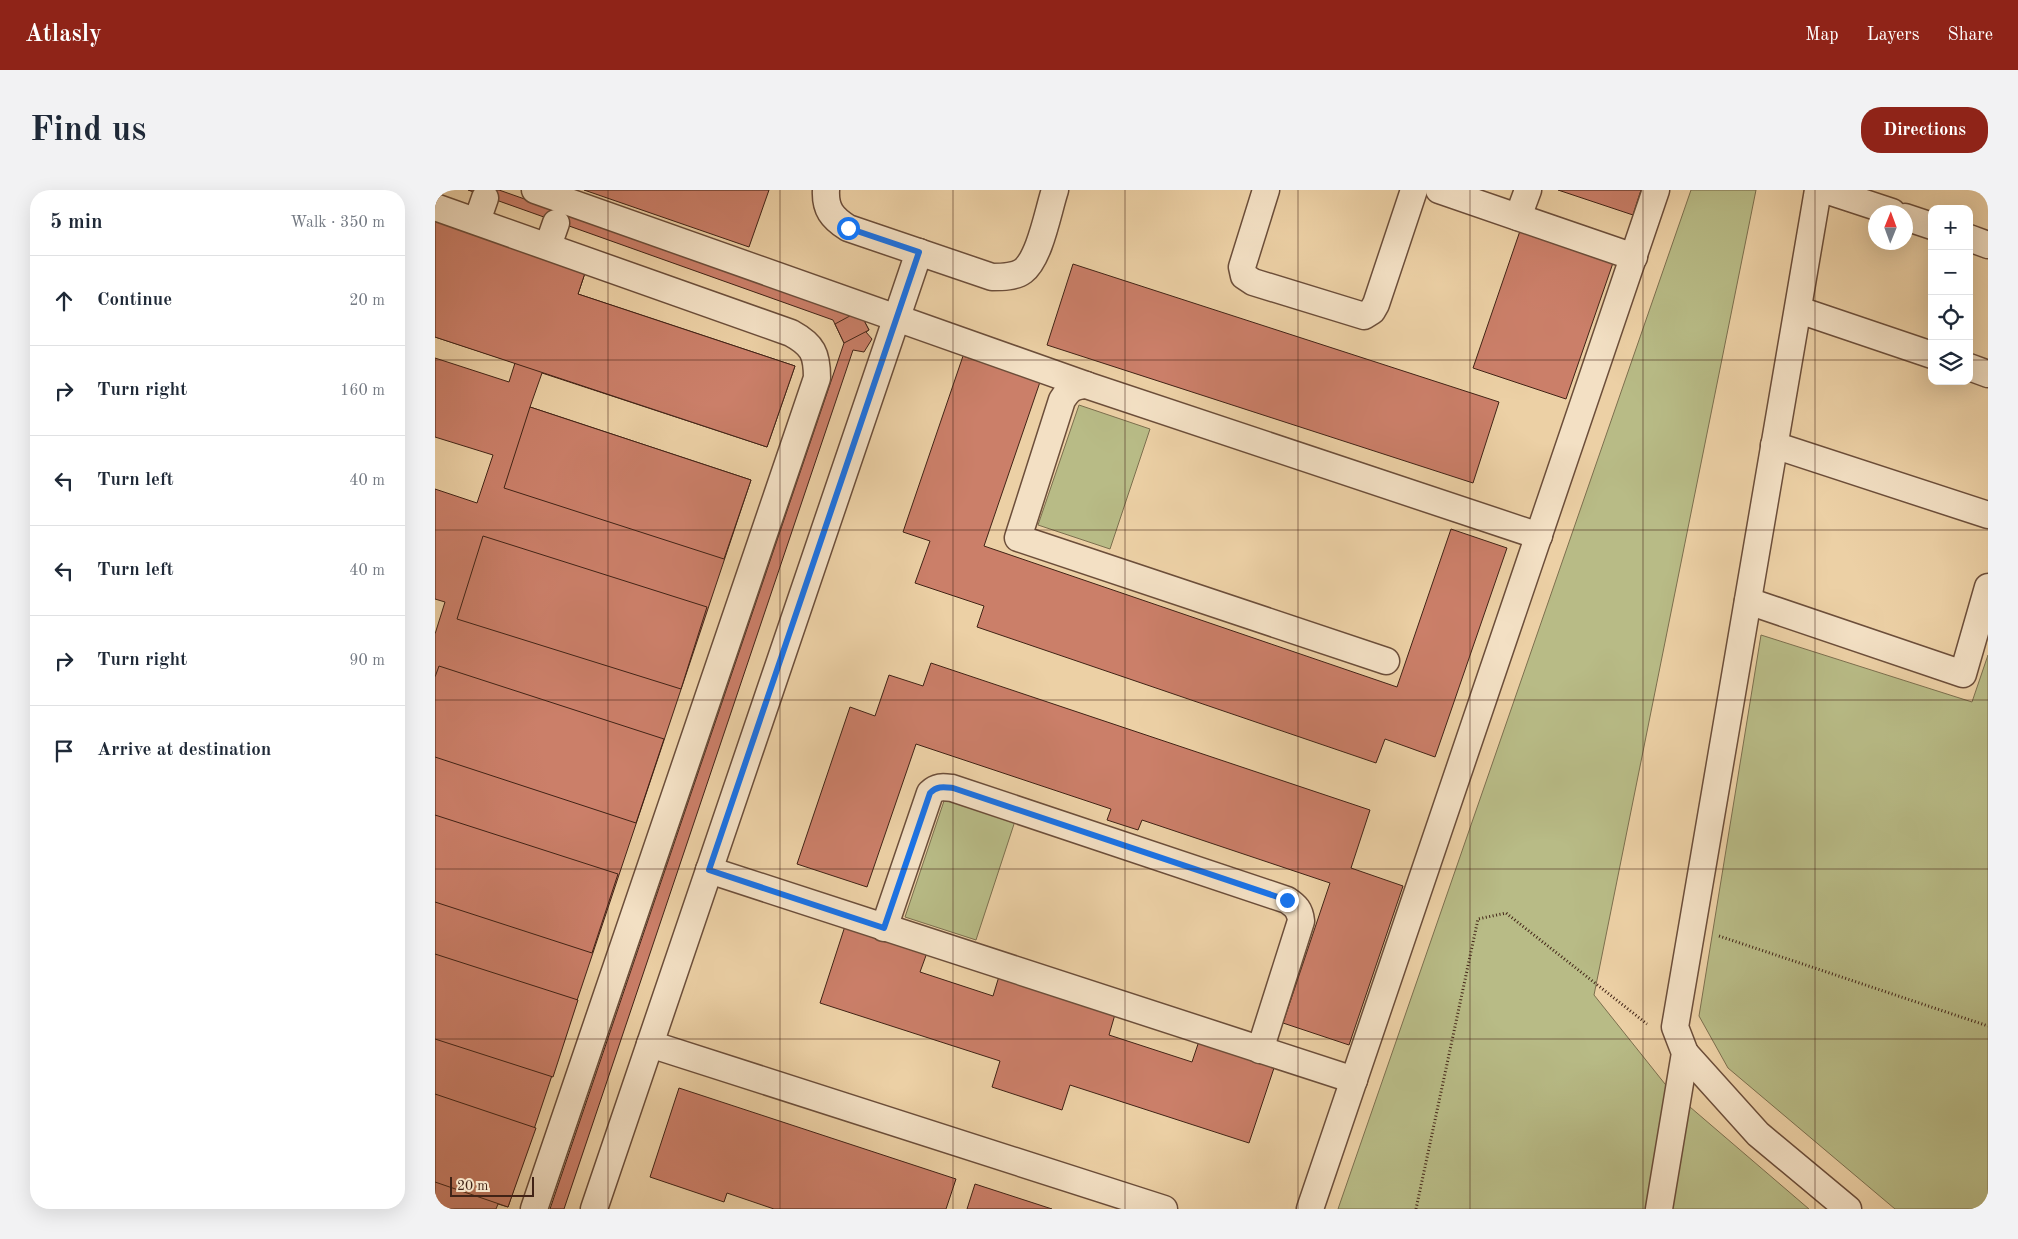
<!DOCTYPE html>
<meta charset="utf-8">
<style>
body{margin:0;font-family:"Old Standard TT",serif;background:#f2f2f3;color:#1f2937}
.controls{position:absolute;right:15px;top:15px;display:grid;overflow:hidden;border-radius:10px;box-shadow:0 5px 20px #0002}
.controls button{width:45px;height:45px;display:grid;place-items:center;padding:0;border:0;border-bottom:1px solid #e0e1e3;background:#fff;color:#1f2937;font:25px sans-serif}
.compass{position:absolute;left:1433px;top:15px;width:45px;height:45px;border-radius:50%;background:#fff;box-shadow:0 5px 20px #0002;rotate:1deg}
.scale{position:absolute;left:15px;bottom:12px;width:84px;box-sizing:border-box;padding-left:5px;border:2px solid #412316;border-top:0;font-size:14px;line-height:18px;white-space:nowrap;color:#412316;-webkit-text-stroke:4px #f3e0c4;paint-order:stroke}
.stop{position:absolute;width:15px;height:15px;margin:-11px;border:4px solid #1a73e8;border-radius:50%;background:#fff}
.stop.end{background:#1a73e8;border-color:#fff;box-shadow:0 1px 5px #0008}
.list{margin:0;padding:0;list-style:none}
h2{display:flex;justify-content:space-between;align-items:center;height:65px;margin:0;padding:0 20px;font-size:21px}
h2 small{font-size:16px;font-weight:400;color:#747a83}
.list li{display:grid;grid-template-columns:32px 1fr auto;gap:15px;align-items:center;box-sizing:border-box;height:90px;padding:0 20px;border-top:1px solid #e0e1e3}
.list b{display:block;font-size:19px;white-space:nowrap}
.list em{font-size:16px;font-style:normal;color:#747a83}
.icon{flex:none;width:28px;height:28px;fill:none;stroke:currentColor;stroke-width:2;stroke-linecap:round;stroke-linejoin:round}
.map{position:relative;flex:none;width:1553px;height:1019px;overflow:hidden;border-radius:20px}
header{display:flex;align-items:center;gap:30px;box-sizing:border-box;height:70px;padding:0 25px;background:#8f2418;color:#fff}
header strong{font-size:24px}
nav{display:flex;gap:28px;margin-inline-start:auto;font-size:18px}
.intro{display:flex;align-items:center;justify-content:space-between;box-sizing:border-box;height:120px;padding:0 30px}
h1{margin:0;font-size:35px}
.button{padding:12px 22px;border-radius:20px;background:#8f2418;color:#fff;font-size:18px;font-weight:700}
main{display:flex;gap:30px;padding:0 30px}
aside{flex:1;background:#fff;border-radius:20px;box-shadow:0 5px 20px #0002}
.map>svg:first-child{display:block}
.green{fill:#b8bb86;stroke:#7c6f4e}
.building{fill:#cb7f69;stroke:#412316}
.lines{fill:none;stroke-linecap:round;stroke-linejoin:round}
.minor-casing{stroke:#6c4e3a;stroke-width:29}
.path{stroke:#412316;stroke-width:3;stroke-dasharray:1 2.5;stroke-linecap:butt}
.minor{stroke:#f3e0c4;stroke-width:26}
.route{stroke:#1a73e8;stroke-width:6}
.grid{fill:none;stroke:#412316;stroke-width:1;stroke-opacity:0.55}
</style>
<header>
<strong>Atlasly</strong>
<nav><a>Map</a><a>Layers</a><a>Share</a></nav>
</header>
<div class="intro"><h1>Find us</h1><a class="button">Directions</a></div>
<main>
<aside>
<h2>5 min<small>Walk · 350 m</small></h2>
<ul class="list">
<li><svg class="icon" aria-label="ahead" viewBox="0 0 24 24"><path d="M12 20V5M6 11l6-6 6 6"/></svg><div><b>Continue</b></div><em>20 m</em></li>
<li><svg class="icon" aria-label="right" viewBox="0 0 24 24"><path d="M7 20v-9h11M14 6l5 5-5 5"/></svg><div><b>Turn right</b></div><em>160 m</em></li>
<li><svg class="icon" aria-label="left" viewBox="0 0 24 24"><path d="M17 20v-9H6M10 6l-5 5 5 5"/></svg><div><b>Turn left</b></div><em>40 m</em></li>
<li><svg class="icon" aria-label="left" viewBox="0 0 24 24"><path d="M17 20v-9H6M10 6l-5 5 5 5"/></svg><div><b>Turn left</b></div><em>40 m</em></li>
<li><svg class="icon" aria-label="right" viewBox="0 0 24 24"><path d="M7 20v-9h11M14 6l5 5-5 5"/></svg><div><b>Turn right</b></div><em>90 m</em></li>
<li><svg class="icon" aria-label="arrive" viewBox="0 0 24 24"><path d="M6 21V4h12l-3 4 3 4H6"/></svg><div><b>Arrive at destination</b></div></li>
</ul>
</aside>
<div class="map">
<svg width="1553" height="1019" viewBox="0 0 1553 1019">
<rect width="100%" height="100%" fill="#ecd0a5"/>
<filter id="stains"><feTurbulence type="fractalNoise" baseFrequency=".004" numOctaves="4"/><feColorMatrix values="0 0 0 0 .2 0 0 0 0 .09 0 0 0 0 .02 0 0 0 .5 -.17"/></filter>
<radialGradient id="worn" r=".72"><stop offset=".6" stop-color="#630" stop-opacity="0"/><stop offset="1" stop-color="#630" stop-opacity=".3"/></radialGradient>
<g class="green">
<polygon points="1256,0 1321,0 1159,805 1234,899 1374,1019 903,1019"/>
<polygon points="644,215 715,239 675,359 603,335"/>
<polygon points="1326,445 1537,512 1553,465 1553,1019 1460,1019 1293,878 1264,826"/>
<polygon points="510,608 580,631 541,750 470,727"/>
</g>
<g class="building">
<polygon points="33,0 64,0 418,125 424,121 434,140 431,142 437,149 429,162 418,160 129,1019 115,1019 409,153 398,130"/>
<polygon points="149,0 334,0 314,57"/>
<polygon points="1123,0 1206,0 1198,25"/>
<polygon points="0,27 152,77 143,104 360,176 332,257 107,183 95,217 316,290 73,1017 63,1014 61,1019 0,1019 0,444 10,412 0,409 0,299 42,313 58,265 0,247 0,168 74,192 80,173 0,147"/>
<polygon points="0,27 152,77 143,104 360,176 332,257 0,147"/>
<polygon points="1086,38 1179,70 1131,209 1038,178"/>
<polygon points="638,74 1064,212 1038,293 612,155"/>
<polygon points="424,121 434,140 409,153 400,134"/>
<polygon points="528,166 605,192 549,356 962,497 1016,339 1072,358 1000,567 950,549 941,573 542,437 549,416 480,393 495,351 468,342"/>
<polygon points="95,217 316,290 289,369 69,298"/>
<polygon points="48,346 272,417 246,499 22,429"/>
<polygon points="496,473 935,620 916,678 968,696 914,855 848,833 895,693 707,630 703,640 672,630 676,619 481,554 432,697 362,674 415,517 440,526 454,485 488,496"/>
<polygon points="4,476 229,549 201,633 0,567 0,487"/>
<polygon points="0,625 183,684 157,763 0,712"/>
<polygon points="411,733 493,760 485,782 558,806 565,783 681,821 674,845 757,872 764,851 840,875 814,953 635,895 627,920 557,897 565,871 385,813"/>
<polygon points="0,764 143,810 118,887 0,849"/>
<polygon points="244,898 521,989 511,1019 339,1019 292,1003 289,1012 215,987"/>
<polygon points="0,904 101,938 73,1017 0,992"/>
<polygon points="540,994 617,1019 532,1019"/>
</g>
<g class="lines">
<g class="minor-casing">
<g id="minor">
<polyline points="100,0 651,195"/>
<path d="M391,0C390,19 397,28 413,38L557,87C567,87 580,87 588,81C605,68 613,21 620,0"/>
<polyline points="831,0 807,77 809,86 818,92 929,126 937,121 941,114 979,0"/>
<polyline points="1004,0 1199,67"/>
<polyline points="1390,0 1457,22"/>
<path d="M0,17L356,143C378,155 382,164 382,188L99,1019"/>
<polyline points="1083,27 1093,0"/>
<polyline points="1470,27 1497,36"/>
<polyline points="42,31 50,8"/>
<polyline points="1534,48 1553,55"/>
<polyline points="113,56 121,33"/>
<polyline points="1364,120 1497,165"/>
<polyline points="1534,177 1553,184"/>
<polyline points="1339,255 1553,325"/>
<polyline points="1313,411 1528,484 1553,397"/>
<path d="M951,471L583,348L627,210C634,199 638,196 651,195L1104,346"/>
<polyline points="274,680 919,890"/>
<path d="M449,738L495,603C502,596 508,597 517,598L852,710C861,716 865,720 866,731L825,860"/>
<polyline points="215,854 729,1019"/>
<polyline points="1250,863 1323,944 1413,1019"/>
<polyline points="159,1019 484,62"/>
<polyline points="875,1019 1221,0"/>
<polyline points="1224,1019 1250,863 1240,837 1383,0"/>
</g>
</g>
<g class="path">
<polyline points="1284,746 1553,836"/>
<polyline points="981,1019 1043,729 1071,723 1212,834"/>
</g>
<use href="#minor" class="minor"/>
</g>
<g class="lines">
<path class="route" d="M413,38L484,62L274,680L449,738L495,603C502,596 508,597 518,598L852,710"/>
</g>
<path class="grid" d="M173,0V1019M345,0V1019M518,0V1019M690,0V1019M863,0V1019M1035,0V1019M1208,0V1019M1380,0V1019M0,170H1497M1534,170H1553M0,340H1553M0,510H1553M0,679H1553M0,849H1553"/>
<rect width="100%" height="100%" filter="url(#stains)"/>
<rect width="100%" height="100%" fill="url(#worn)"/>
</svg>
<div class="controls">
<button>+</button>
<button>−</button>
<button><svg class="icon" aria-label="locate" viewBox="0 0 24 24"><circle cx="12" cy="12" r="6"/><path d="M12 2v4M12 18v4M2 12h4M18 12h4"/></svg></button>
<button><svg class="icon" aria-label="layers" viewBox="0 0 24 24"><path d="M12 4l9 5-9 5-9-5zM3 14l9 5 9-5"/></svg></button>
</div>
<svg class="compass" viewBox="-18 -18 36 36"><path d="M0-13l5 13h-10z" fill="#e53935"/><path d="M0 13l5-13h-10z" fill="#747a83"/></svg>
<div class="scale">20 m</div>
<div class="stop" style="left:413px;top:38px"></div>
<div class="stop end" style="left:852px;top:710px"></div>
</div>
</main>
